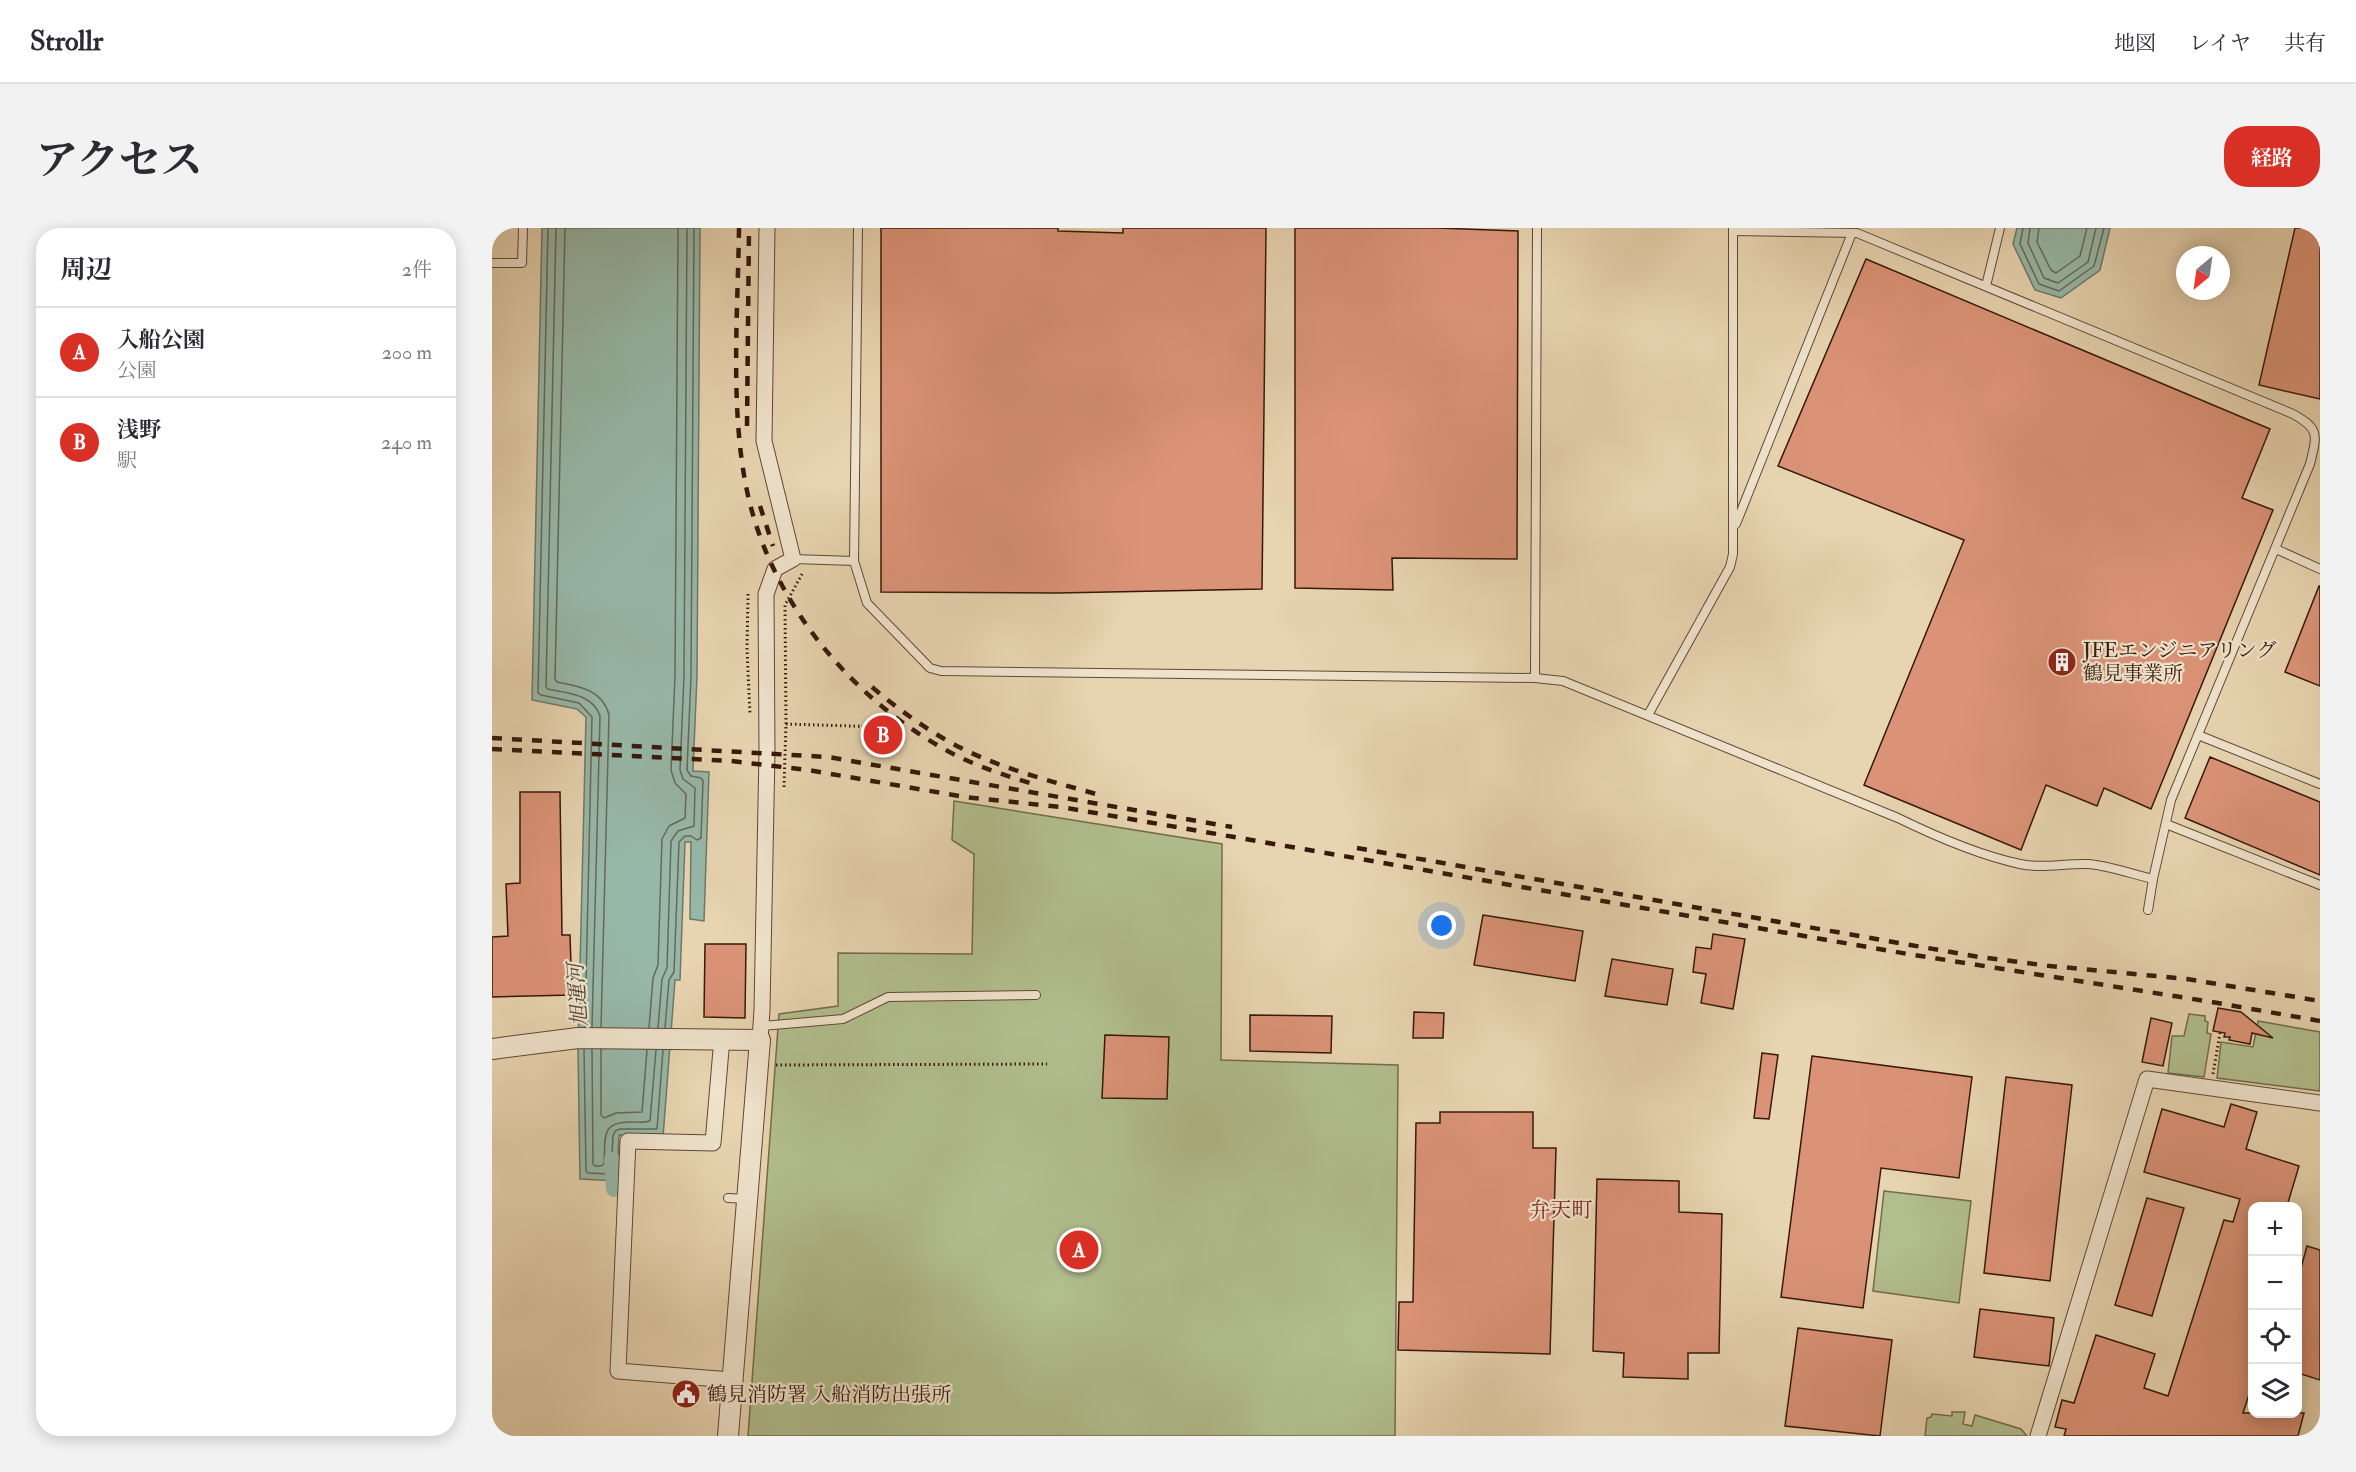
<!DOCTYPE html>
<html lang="ja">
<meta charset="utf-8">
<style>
body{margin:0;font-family:"IM FELL Double Pica","Noto Serif JP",serif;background:#f2f2f3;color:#2b2b33}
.controls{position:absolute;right:18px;bottom:18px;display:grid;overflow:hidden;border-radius:12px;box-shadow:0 3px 15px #0003}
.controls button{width:54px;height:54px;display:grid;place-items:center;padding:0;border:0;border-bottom:2px solid #e1e1e2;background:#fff;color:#2b2b33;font:30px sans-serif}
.compass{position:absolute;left:1684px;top:18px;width:54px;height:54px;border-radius:50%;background:#fff;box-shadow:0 3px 15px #0003;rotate:209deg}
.you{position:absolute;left:950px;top:698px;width:21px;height:21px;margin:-15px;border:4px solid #fff;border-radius:50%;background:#1a73e8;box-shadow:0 0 0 9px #1a73e833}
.badge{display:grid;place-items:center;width:39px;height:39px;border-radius:50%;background:#d93025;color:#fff;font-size:20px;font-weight:700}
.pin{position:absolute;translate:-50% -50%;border:3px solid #fff;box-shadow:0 2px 6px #0006}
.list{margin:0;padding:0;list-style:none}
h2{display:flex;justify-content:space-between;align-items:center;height:78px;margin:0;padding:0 24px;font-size:26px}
h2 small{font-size:20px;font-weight:400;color:#7c7c81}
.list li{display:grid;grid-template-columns:39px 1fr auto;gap:18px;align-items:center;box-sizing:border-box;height:90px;padding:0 24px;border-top:2px solid #e1e1e2}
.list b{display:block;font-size:22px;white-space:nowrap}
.list p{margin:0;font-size:20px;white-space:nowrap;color:#7c7c81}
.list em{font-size:20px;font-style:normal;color:#7c7c81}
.icon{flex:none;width:33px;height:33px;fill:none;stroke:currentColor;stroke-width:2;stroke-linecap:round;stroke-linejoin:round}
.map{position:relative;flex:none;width:1828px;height:1208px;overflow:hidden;border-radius:24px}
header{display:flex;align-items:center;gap:36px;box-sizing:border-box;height:84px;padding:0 30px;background:#fff;border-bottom:2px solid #e1e1e2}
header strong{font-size:28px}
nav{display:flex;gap:33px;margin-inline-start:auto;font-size:21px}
.intro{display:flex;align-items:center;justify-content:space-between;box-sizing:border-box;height:144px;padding:0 36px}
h1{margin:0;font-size:42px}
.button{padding:15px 27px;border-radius:24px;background:#d93025;color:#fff;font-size:21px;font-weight:700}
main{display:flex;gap:36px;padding:0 36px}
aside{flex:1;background:#fff;border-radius:24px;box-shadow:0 3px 15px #0003}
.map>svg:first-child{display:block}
.green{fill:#b1be8e;stroke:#746b4c;stroke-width:1.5}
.water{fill:#97b8a8;stroke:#717869;stroke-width:1.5}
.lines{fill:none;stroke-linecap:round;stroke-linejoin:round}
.shore{stroke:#67685a;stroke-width:1.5}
.canal{stroke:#97b8a8;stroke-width:16}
.building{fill:#db9377;stroke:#37180b;stroke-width:1.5}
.service-casing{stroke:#634734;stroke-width:10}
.minor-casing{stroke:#634734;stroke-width:17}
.tertiary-casing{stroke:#634734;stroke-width:22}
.path{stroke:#37180b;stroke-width:3;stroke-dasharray:1.5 3;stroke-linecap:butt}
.service{stroke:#efe3cc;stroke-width:8}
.minor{stroke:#efe3cc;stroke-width:15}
.tertiary{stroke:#efe3cc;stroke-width:20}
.rail{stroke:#37180b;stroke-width:4.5;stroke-dasharray:10 10;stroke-linecap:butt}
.labels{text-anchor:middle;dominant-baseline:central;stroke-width:4.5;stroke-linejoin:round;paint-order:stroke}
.poi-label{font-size:20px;fill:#37180b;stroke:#efe3cc;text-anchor:start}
.water-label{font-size:21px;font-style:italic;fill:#54483a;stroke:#efe3cc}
.neighbourhood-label{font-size:21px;fill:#7a1f14;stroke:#efe3cc}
</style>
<header>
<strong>Strollr</strong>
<nav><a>地図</a><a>レイヤ</a><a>共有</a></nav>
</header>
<div class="intro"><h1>アクセス</h1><a class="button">経路</a></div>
<main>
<aside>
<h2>周辺<small>2件</small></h2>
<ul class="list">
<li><span class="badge">A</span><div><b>入船公園</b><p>公園</p></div><em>200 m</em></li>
<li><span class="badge">B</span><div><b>浅野</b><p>駅</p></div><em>240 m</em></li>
</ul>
</aside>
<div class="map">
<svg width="1828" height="1208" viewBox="0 0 1828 1208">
<rect width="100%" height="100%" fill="#e7d4b0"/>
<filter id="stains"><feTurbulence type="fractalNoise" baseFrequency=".00333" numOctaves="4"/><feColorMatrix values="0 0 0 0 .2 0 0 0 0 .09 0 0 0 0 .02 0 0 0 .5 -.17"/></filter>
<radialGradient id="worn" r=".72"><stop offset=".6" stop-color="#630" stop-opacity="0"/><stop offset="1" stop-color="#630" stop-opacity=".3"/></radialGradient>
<g class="green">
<polygon points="462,573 730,616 729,832 906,837 903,1208 256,1208 287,786 346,778 346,725 480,726 482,626 460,612"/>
<polygon points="1697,786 1713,788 1713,793 1716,794 1715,805 1719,806 1712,849 1676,845 1680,808 1692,808"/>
<polygon points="1766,793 1828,804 1828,863 1725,850 1729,814 1761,819"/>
<polygon points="1392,963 1479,973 1467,1075 1381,1063"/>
<polygon points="1460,1184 1473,1184 1471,1196 1480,1198 1483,1187 1529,1201 1535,1208 1433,1208 1435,1190 1439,1189 1440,1186 1460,1188"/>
</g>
<g class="water">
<polygon points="50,0 208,0 205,448 201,543 217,544 212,693 198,691 199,614 193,614 188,752 183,752 171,909 127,907 125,953 88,951 86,823 94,489 85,481 40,472"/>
<polygon points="1525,0 1618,0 1608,42 1569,70 1543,62 1521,16"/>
</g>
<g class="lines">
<g class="shore">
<polyline points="56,0 46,465 49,467 87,475 100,489 93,799"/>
<path d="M64,0L54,459L56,461C75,465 101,466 108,488L100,799"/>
<path d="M73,0L63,451L65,454C87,458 111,462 117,487L109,799"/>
<polyline points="1531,0 1528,16 1547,56 1567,63 1602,38 1612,0"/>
<polyline points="1538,0 1536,15 1552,50 1566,55 1596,34 1604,0"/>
<polyline points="1547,0 1545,14 1559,42 1564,45 1588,28 1595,0"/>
<polyline points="157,800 161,750 166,737 170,611 177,598 193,590 194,566 183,555 179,542 183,448 186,0"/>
<polyline points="166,800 170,751 175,740 179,613 186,603 202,598 203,560 191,551 188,542 192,448 195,0"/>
<polyline points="173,800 177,752 182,744 187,614 193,608 199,608 205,612 209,610 211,553 209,550 199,548 195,542 199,448 202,0"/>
<polyline points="92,821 94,943 96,945 116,946 119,944 121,908 123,903 128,901 165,901 171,822"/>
<path d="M100,821L101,936L103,938H109L112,936C114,911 107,893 140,894C146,894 152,895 158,893L164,822"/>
<polyline points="109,821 109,887 112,890 124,885 150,884 155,822"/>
</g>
<polyline class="canal" points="120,932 122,961"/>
</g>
<g class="building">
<polygon points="389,0 566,0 566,3 631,5 631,0 774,0 770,361 565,365 389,364"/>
<polygon points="803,0 946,0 1026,3 1025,331 900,330 901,362 803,360"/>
<polygon points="1803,0 1828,0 1828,171 1767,157"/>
<polygon points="1374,31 1778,201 1750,270 1781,282 1659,581 1612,560 1605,578 1554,557 1529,622 1372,557 1472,312 1286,238"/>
<polygon points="1827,358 1828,358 1828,458 1793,444"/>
<polygon points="1718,529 1828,574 1828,647 1693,590"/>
<polygon points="28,564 68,564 70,707 78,707 80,767 0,769 0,709 16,708 14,656 28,655"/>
<polygon points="991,687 1091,703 1083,753 982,737"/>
<polygon points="1221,706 1253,711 1241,781 1209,775 1214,746 1201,744 1204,719 1219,721"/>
<polygon points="213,716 254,716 253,790 212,789"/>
<polygon points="1120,731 1181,741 1175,777 1113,768"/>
<polygon points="1726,780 1749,784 1781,810 1760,805 1758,816 1737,812 1738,809 1732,809 1733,805 1721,803"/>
<polygon points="922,784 952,785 951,810 921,810"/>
<polygon points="758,787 840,788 839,825 758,823"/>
<polygon points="1659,790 1680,795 1671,838 1650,834"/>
<polygon points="613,807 677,809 675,871 610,870"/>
<polygon points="1270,825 1286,827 1277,891 1262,890"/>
<polygon points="1320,828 1480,849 1467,950 1389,940 1371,1080 1289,1069"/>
<polygon points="1514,849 1580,857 1558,1053 1492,1045"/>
<polygon points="1739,876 1765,884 1754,921 1807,938 1795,978 1761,978 1761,1154 1751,1185 1812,1185 1806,1208 1572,1208 1574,1201 1563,1199 1570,1172 1582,1175 1604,1107 1663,1126 1652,1160 1676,1168 1732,992 1741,994 1748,971 1652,944 1670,881 1732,899"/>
<polygon points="948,884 1041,884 1041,920 1064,920 1058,1126 906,1122 907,1074 921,1074 924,895 948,895"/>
<polygon points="1105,951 1187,953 1187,984 1230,986 1227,1125 1196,1125 1196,1151 1131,1149 1132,1125 1101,1123"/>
<polygon points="1655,970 1692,980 1660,1088 1623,1077"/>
<polygon points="1815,1018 1828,1022 1828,1152 1806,1145 1806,1051"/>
<polygon points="1488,1081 1562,1090 1557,1138 1482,1129"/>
<polygon points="1306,1100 1400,1112 1388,1208 1293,1198"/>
</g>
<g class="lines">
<g class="service-casing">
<g id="service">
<path d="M1241,3L1365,5L1801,186C1828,201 1825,207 1818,236L1679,572L1661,651L1656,682"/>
<polyline points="0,35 30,35 31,0"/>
<polyline points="1494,58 1508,0"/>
<polyline points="1244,296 1360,5"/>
<polyline points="1784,321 1828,341"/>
<path d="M301,331L362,333L375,375L438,440L449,443L1043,450L1071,453L1406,590C1445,609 1486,627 1528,636C1550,641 1574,635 1597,636C1618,638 1640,646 1661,651"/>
<polyline points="362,333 366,0"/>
<polyline points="1043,450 1045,0"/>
<polyline points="1156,487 1238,339 1241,326 1241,0"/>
<polyline points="1706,507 1828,556"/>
<polyline points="1674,596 1828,657"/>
<polyline points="269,798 351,791 396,769 544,767"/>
<polyline points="236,970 254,971"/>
</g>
</g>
<g class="minor-casing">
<g id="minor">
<polyline points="230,810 221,915 136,913 126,1143 239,1152"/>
<polyline points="268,812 270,782 275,524 274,366 283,341 301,331 272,213 275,0"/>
<polyline points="1546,1208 1655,851 1828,875"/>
</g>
</g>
<g class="tertiary-casing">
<polyline id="tertiary" points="0,821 86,810 268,812 236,1208"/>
</g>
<g class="path">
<polyline points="256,366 255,421 258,487"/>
<polyline points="294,496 390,499"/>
<polyline points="292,559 294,496 293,377 310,346"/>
<polyline points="284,837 555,836"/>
<polyline points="1721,846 1728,805"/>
</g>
<use href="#service" class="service"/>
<use href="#minor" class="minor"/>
<use href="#tertiary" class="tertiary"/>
<g class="rail">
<path d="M247,0C246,82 238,177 254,258C275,366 351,462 445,517C475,535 508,546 541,556"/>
<polyline points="255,198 257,0"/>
<polyline points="268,278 281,318"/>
<path d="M380,459C407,482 436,503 467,519C512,542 563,554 611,568"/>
<polyline points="0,510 336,529 740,599"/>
<polyline points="0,521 239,533 316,542 473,569 569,579 1416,726 1720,774 1828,793"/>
<polyline points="865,620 1487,729 1558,738 1695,751 1828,773"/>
</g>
</g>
<defs>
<g id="building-disc" transform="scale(1.5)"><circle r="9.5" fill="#8f2418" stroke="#efe3cc"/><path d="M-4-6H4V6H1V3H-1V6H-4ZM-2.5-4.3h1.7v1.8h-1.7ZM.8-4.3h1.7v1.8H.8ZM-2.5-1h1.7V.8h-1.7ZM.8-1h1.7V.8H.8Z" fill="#fff"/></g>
<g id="civic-disc" transform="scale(1.5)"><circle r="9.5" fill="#8f2418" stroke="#efe3cc"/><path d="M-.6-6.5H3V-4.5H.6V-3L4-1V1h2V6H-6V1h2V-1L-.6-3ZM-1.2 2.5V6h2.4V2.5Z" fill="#fff"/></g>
</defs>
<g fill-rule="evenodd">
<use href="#building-disc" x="1570" y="434"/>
<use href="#civic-disc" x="194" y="1166"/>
</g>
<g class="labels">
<g class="poi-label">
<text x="1591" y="422">JFEエンジニアリング<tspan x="1591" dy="23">鶴見事業所</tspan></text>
<text x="215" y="1166">鶴見消防署 入船消防出張所</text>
</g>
<g class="water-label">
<text transform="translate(86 767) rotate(-94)">旭運河</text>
</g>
<g class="neighbourhood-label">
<text x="1069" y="982">弁天町</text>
</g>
</g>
<rect width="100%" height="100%" filter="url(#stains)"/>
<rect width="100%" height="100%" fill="url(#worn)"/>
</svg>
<div class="controls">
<button>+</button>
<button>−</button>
<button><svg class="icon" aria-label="locate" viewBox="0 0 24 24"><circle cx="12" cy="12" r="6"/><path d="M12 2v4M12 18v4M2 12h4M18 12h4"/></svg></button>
<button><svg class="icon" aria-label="layers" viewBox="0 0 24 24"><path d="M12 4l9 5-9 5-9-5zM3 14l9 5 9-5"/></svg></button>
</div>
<svg class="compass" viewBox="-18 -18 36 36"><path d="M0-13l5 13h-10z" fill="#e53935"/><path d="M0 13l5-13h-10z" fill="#7c7c81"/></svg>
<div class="you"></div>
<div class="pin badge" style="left:587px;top:1022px">A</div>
<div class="pin badge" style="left:391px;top:507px">B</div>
</div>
</main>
